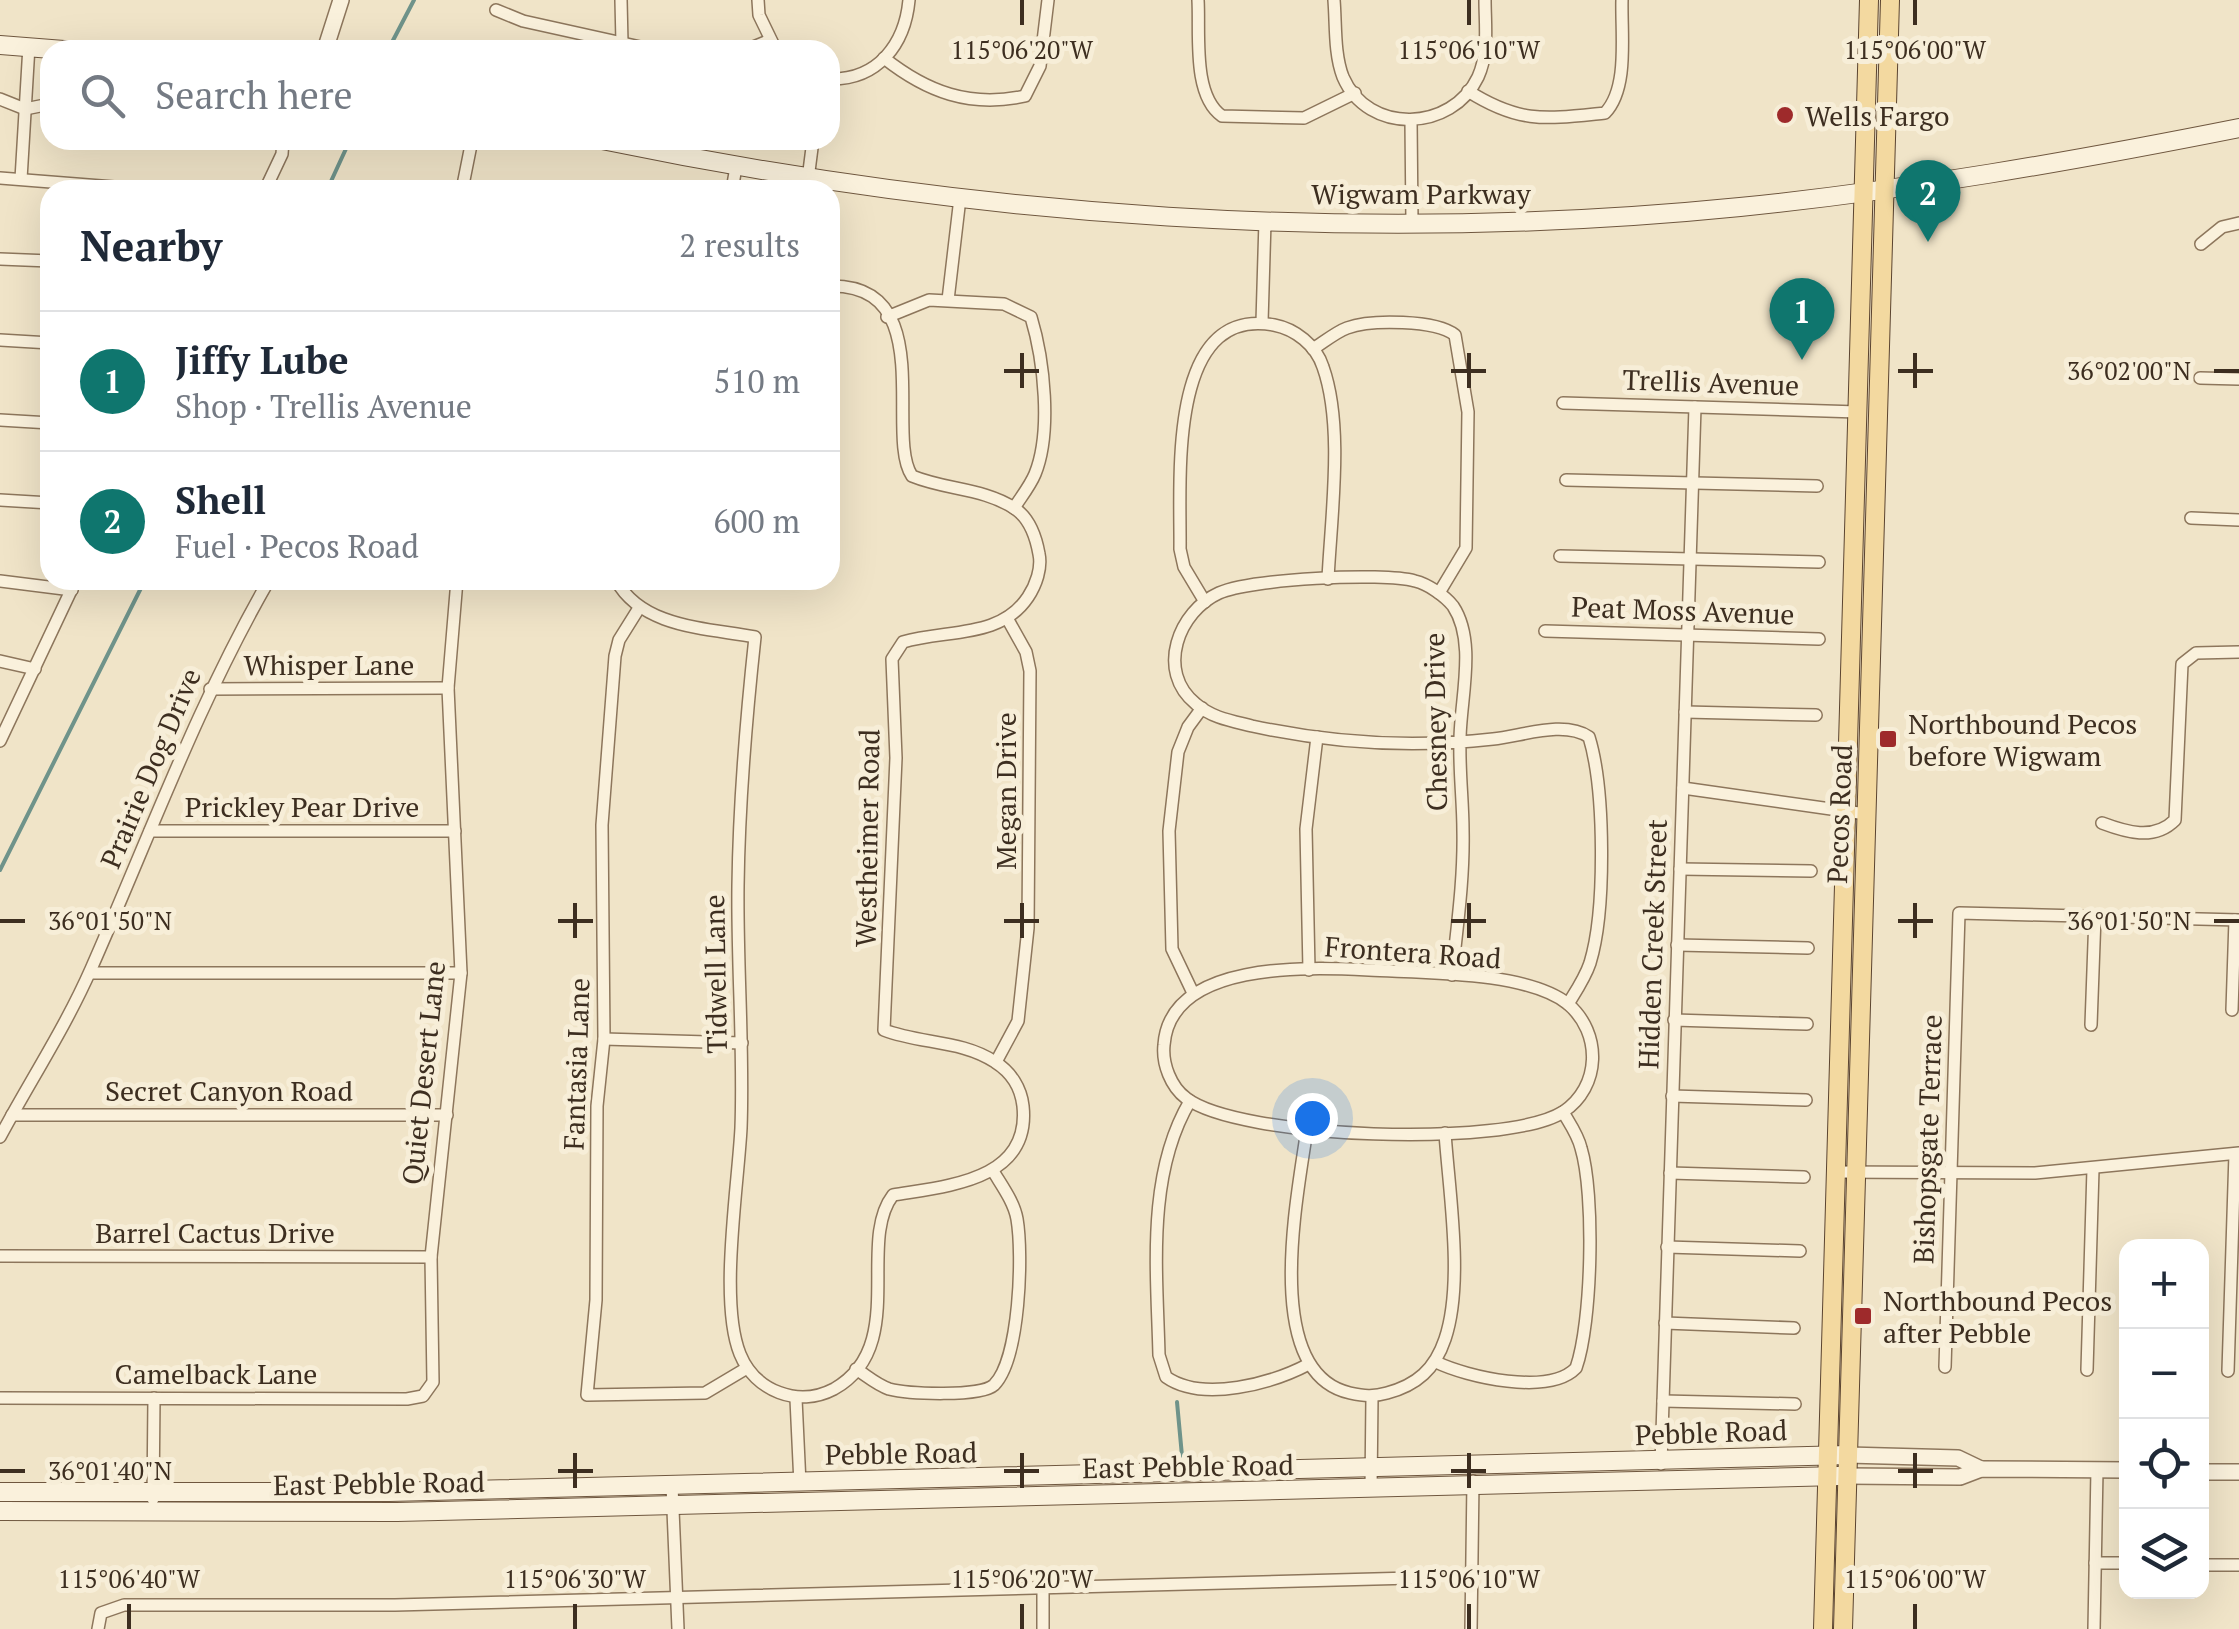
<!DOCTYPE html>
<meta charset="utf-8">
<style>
body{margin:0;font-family:"PT Serif",serif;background:#f6f6f7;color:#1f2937}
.controls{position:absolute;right:30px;bottom:30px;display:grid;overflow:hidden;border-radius:20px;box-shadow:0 10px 40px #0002}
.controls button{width:90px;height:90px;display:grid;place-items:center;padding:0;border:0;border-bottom:2px solid #e0e1e3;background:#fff;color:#1f2937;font:50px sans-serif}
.you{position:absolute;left:1312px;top:1118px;width:35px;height:35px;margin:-25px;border:8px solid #fff;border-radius:50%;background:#1a73e8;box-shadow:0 0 0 15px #1a73e833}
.badge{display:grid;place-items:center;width:65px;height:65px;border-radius:50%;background:#0f766e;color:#fff;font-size:32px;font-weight:700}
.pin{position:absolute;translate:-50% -82px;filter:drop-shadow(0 2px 5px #0008)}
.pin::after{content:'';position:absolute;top:52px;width:35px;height:30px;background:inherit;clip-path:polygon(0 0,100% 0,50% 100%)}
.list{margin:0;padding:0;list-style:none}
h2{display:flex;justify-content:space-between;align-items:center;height:130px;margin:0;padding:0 40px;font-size:42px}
h2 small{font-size:32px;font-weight:400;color:#747a83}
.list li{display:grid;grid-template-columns:65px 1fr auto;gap:30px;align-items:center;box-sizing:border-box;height:140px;padding:0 40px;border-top:2px solid #e0e1e3}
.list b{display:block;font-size:38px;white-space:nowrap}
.list p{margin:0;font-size:32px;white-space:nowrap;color:#747a83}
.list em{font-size:32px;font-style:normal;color:#747a83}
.icon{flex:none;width:55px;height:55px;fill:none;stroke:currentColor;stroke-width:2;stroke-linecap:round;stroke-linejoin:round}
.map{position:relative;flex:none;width:2239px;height:1629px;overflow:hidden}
.search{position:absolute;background:#fff;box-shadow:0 10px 40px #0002;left:40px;top:40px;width:800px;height:110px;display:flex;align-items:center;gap:25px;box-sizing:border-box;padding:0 35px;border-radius:30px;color:#747a83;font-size:38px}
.panel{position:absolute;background:#fff;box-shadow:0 10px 40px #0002;left:40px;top:180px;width:800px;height:410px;border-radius:30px}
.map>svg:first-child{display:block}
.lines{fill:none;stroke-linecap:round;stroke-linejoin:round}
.stream{stroke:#6f938a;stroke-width:4}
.minor-casing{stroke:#8d765c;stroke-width:14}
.tertiary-casing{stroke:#8d765c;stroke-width:18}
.secondary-casing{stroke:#6f573f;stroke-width:20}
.primary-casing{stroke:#5b4430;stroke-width:20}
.minor{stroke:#faf1dc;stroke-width:11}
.tertiary{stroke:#faf1dc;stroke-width:15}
.secondary{stroke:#faf1dc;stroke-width:18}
.primary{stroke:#f3d9a0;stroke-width:18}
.ticks{fill:none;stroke:#3d2e20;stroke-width:4}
.poi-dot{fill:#9e2a2b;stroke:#f7eed8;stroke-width:4}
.labels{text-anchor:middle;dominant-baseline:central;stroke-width:10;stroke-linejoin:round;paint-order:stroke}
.poi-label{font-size:28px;fill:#3d2e20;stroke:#f7eed8;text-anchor:start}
.street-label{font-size:28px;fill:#3d2e20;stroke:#f7eed8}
.ticks-label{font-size:25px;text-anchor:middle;fill:#3d2e20;stroke:#f7eed8;stroke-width:10;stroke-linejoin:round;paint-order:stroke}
</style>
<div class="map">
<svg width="2239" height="1629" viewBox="0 0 2239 1629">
<rect width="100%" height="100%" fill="#f0e4c8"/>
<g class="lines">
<g class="stream">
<polyline points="388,50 414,0"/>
<polyline points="327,190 350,140"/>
<polyline points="0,870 145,580"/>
<polyline points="1177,1402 1182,1456"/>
</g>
<g class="minor-casing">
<g id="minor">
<polyline points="621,0 622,43"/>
<polyline points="758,0 759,15 776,50"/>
<path d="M1198,0C1200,33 1192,95 1222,116L1304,118L1355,93"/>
<path d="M1334,0C1336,24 1334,54 1343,77C1368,135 1452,132 1478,77C1489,53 1485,25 1485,0"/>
<polyline points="496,10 523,21 654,50"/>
<polyline points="746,50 768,41"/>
<path d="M884,58C927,92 970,108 1025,96L1040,66L1048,0"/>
<path d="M830,79C878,80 905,44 909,0"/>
<path d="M1468,91C1520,124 1546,119 1605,113C1629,88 1621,34 1622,0"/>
<polyline points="0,99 25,109 50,104"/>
<polyline points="1411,121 1412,222"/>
<polyline points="0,178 152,190"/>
<polyline points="21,179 29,46"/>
<polyline points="808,179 813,140"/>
<polyline points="265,190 282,154 283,140"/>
<polyline points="462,190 472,140"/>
<polyline points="732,190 736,167"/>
<polyline points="2201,244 2222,227 2239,223"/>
<polyline points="0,259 50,261"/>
<polyline points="948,300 960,198"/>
<path d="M887,317L929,300L1004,304L1031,317C1044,360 1052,432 1035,474C1030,486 1021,497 1014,508"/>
<polyline points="1262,322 1265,221"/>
<polyline points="0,340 50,343"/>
<path d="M1313,349C1324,342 1336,332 1347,328C1371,319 1436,320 1455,335L1468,412L1466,548L1439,593"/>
<polyline points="2200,378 2239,379"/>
<polyline points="1563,403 1858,412"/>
<polyline points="0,420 50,423"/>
<polyline points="1566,480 1817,486"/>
<polyline points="0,500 50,503"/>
<polyline points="2191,518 2239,520"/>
<polyline points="1560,556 1819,562"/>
<path d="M616,580C642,628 707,628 755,637C746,720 739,803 738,886C737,967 744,1047 741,1128C738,1187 719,1302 740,1354C755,1391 798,1408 834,1389C909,1347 856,1243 893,1195C946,1186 1031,1181 1023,1106C1021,1088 1011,1072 995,1062C962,1040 920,1044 884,1030L896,758L892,659L903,642C946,629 1000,639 1028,597C1036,585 1042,568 1039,554C1036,537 1030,518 1014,508C983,488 946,490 912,476C884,435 940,284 830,286"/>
<polyline points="0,581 72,590"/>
<path d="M1205,602L1184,567L1180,549C1181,482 1166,305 1274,325C1295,329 1316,345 1323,367C1344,426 1331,516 1328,579"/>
<polyline points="639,608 619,640 615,656 602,825 604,1039 597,1106 596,1300 587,1395 705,1393 747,1368"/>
<polyline points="1545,631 1819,639"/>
<polyline points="0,661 35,669"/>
<polyline points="210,689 448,688"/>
<polyline points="1685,712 1816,715"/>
<polyline points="0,741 76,580"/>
<polyline points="1683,788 1866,814"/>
<path d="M2102,823C2126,832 2154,841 2175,820L2182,664L2196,653L2239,652"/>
<polyline points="150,831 455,831"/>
<polyline points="1680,869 1811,871"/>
<polyline points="1677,945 1808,948"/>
<polyline points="1309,970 1306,829 1317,737"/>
<polyline points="90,973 461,973"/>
<polyline points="1192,991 1172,949 1169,831 1178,752 1188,727 1202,708"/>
<polyline points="2232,1010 2235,920"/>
<polyline points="1674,1020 1807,1024"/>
<polyline points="2091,1025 2095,916"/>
<polyline points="604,1039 742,1043"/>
<polyline points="996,1062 1018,1021 1028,928 1030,671 1026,652 1007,618"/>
<polyline points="1672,1096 1806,1100"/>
<path d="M1190,1101C1146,1175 1157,1272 1159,1355L1166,1377C1203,1403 1273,1383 1309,1364"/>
<path d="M1563,1112C1507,1148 1239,1139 1186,1098C1171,1087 1162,1064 1164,1045C1170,961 1307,967 1369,970C1422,973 1527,971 1568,1004"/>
<polyline points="12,1115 447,1115"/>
<path d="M1307,1129C1298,1194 1260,1373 1350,1393C1364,1396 1373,1397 1387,1393C1417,1385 1435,1369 1445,1339C1464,1283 1449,1192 1445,1133"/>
<path d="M0,1137C30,1081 65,1028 91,969C149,838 197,705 269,580"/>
<polyline points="1835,1172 2035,1173 2239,1153"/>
<polyline points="1670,1173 1804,1177"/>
<polyline points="1667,1247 1800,1251"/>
<polyline points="0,1256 431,1257"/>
<polyline points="1665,1323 1794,1328"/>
<path d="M1436,1362C1467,1377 1549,1396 1576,1368C1592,1323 1595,1194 1581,1148C1578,1135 1570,1124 1563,1112C1601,1087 1602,1033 1568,1004C1576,991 1585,978 1590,963C1606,911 1605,789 1589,737C1564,720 1522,736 1493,739C1413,748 1330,743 1252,726C1232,721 1212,718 1196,704C1155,671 1179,611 1219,593C1250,579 1382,572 1415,581C1428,584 1445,596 1453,606C1477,642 1460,700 1460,740C1459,771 1463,801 1463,831C1464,879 1457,927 1452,975"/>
<polyline points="1945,1367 1959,913 2239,920"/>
<path d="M856,1369C867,1376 877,1385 889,1389C908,1394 981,1397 994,1385C1020,1359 1023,1254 1017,1219C1014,1202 1002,1186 993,1171"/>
<polyline points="2087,1370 2093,1169"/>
<polyline points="2228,1371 2235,1154"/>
<polyline points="0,1398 407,1399 423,1396 433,1382 431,1257 461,973 448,688 457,580"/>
<polyline points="796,1399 800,1484"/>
<polyline points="1663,1401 1795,1404"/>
<polyline points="1661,1464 1695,407"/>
<polyline points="672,1486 678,1629"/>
<polyline points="1371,1489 1372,1397"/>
<polyline points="153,1499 154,1398"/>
<polyline points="2095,1563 2126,1563"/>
<polyline points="2202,1565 2239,1565"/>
<polyline points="98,1629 101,1613 124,1605 395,1605 1412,1578"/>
<polyline points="1043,1629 1043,1588"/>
<polyline points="1471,1629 1473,1481"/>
<polyline points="2094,1629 2097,1470"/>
</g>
</g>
<g class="tertiary-casing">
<g id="tertiary">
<polyline points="325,50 341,0"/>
<polyline points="1848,1455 1958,1458 1981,1469"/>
<polyline points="2202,1472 2239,1472"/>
<polyline points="1847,1476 1960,1477 1981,1469 2126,1470"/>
</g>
</g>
<g class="secondary-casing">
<g id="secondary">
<polyline points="0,45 64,50"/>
<path d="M602,140C973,217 1361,245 1740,207C1908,190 2073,161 2239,128"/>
<polyline points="0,1492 389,1492 1848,1455"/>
<polyline points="0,1511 397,1512 1839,1476"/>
</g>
</g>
<g class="primary-casing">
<g id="primary">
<polyline points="1823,1629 1869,0"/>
<polyline points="1843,1629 1890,0"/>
</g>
</g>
<use href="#minor" class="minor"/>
<use href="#tertiary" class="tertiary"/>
<use href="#secondary" class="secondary"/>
<use href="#primary" class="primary"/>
</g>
<path class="ticks" d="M1022,0V25M1469,0V25M1915,0V25M1022,353V388M1469,353V388M1915,353V388M1004,371H1039M1451,371H1486M1898,371H1933M2214,371H2239M575,903V938M1022,903V938M1469,903V938M1915,903V938M0,921H25M558,921H593M1004,921H1039M1451,921H1486M1898,921H1933M2214,921H2239M575,1453V1488M1022,1453V1488M1469,1453V1488M1915,1453V1488M0,1471H25M558,1471H593M1004,1471H1039M1451,1471H1486M1898,1471H1933M129,1604V1629M575,1604V1629M1022,1604V1629M1469,1604V1629M1915,1604V1629"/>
<g class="poi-dot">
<circle cx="1785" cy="115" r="10"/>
<rect x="1878" y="729" width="20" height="20" rx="5"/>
<rect x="1853" y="1306" width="20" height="20" rx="5"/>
</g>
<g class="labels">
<g class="poi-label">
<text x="1805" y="115">Wells Fargo</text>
<text x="1908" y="723">Northbound Pecos<tspan x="1908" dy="32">before Wigwam</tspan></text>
<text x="1883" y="1300">Northbound Pecos<tspan x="1883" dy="32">after Pebble</tspan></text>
</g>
<g class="street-label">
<text x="1421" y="193">Wigwam Parkway</text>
<text transform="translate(1711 382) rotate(2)">Trellis Avenue</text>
<text transform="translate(1683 610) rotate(2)">Peat Moss Avenue</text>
<text x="329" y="664">Whisper Lane</text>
<text transform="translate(1435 722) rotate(-91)">Chesney Drive</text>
<text transform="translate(150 768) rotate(-67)">Prairie Dog Drive</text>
<text transform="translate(1005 791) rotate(-90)">Megan Drive</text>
<text x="302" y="806">Prickley Pear Drive</text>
<text transform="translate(1839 814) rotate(-88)">Pecos Road</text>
<text transform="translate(867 838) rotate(-89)">Westheimer Road</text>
<text transform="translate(1652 944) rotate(-88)">Hidden Creek Street</text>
<text transform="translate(1413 952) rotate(4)">Frontera Road</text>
<text transform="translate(715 974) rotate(-91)">Tidwell Lane</text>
<text transform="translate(576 1064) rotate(-88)">Fantasia Lane</text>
<text transform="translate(423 1073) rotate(-84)">Quiet Desert Lane</text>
<text x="229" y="1090">Secret Canyon Road</text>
<text transform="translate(1927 1139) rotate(-88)">Bishopsgate Terrace</text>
<text x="215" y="1232">Barrel Cactus Drive</text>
<text x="216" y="1373">Camelback Lane</text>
<text transform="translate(1711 1432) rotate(-2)">Pebble Road</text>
<text transform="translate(901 1453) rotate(-1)">Pebble Road</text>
<text transform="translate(1188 1466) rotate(-1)">East Pebble Road</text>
<text transform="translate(379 1483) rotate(-1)">East Pebble Road</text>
</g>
</g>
<g class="ticks-label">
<text x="1022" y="59">115°06'20"W</text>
<text x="1469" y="59">115°06'10"W</text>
<text x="1915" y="59">115°06'00"W</text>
<text x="2129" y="380">36°02'00"N</text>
<text x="110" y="930">36°01'50"N</text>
<text x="2129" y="930">36°01'50"N</text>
<text x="110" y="1480">36°01'40"N</text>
<text x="129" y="1588">115°06'40"W</text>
<text x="575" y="1588">115°06'30"W</text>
<text x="1022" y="1588">115°06'20"W</text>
<text x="1469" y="1588">115°06'10"W</text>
<text x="1915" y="1588">115°06'00"W</text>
</g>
</svg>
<div class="controls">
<button>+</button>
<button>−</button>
<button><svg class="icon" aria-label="locate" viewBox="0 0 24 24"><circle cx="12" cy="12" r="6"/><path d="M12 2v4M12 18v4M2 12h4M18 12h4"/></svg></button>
<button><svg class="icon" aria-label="layers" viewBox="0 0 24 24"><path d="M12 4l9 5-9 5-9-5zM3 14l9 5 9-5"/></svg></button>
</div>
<div class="you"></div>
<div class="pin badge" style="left:1802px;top:360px">1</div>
<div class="pin badge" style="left:1928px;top:242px">2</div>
<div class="search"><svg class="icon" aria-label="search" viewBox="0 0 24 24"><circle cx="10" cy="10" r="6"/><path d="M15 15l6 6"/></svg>Search here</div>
<section class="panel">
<h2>Nearby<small>2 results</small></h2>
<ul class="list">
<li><span class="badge">1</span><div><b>Jiffy Lube</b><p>Shop · Trellis Avenue</p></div><em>510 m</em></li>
<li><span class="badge">2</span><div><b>Shell</b><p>Fuel · Pecos Road</p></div><em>600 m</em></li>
</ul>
</section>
</div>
